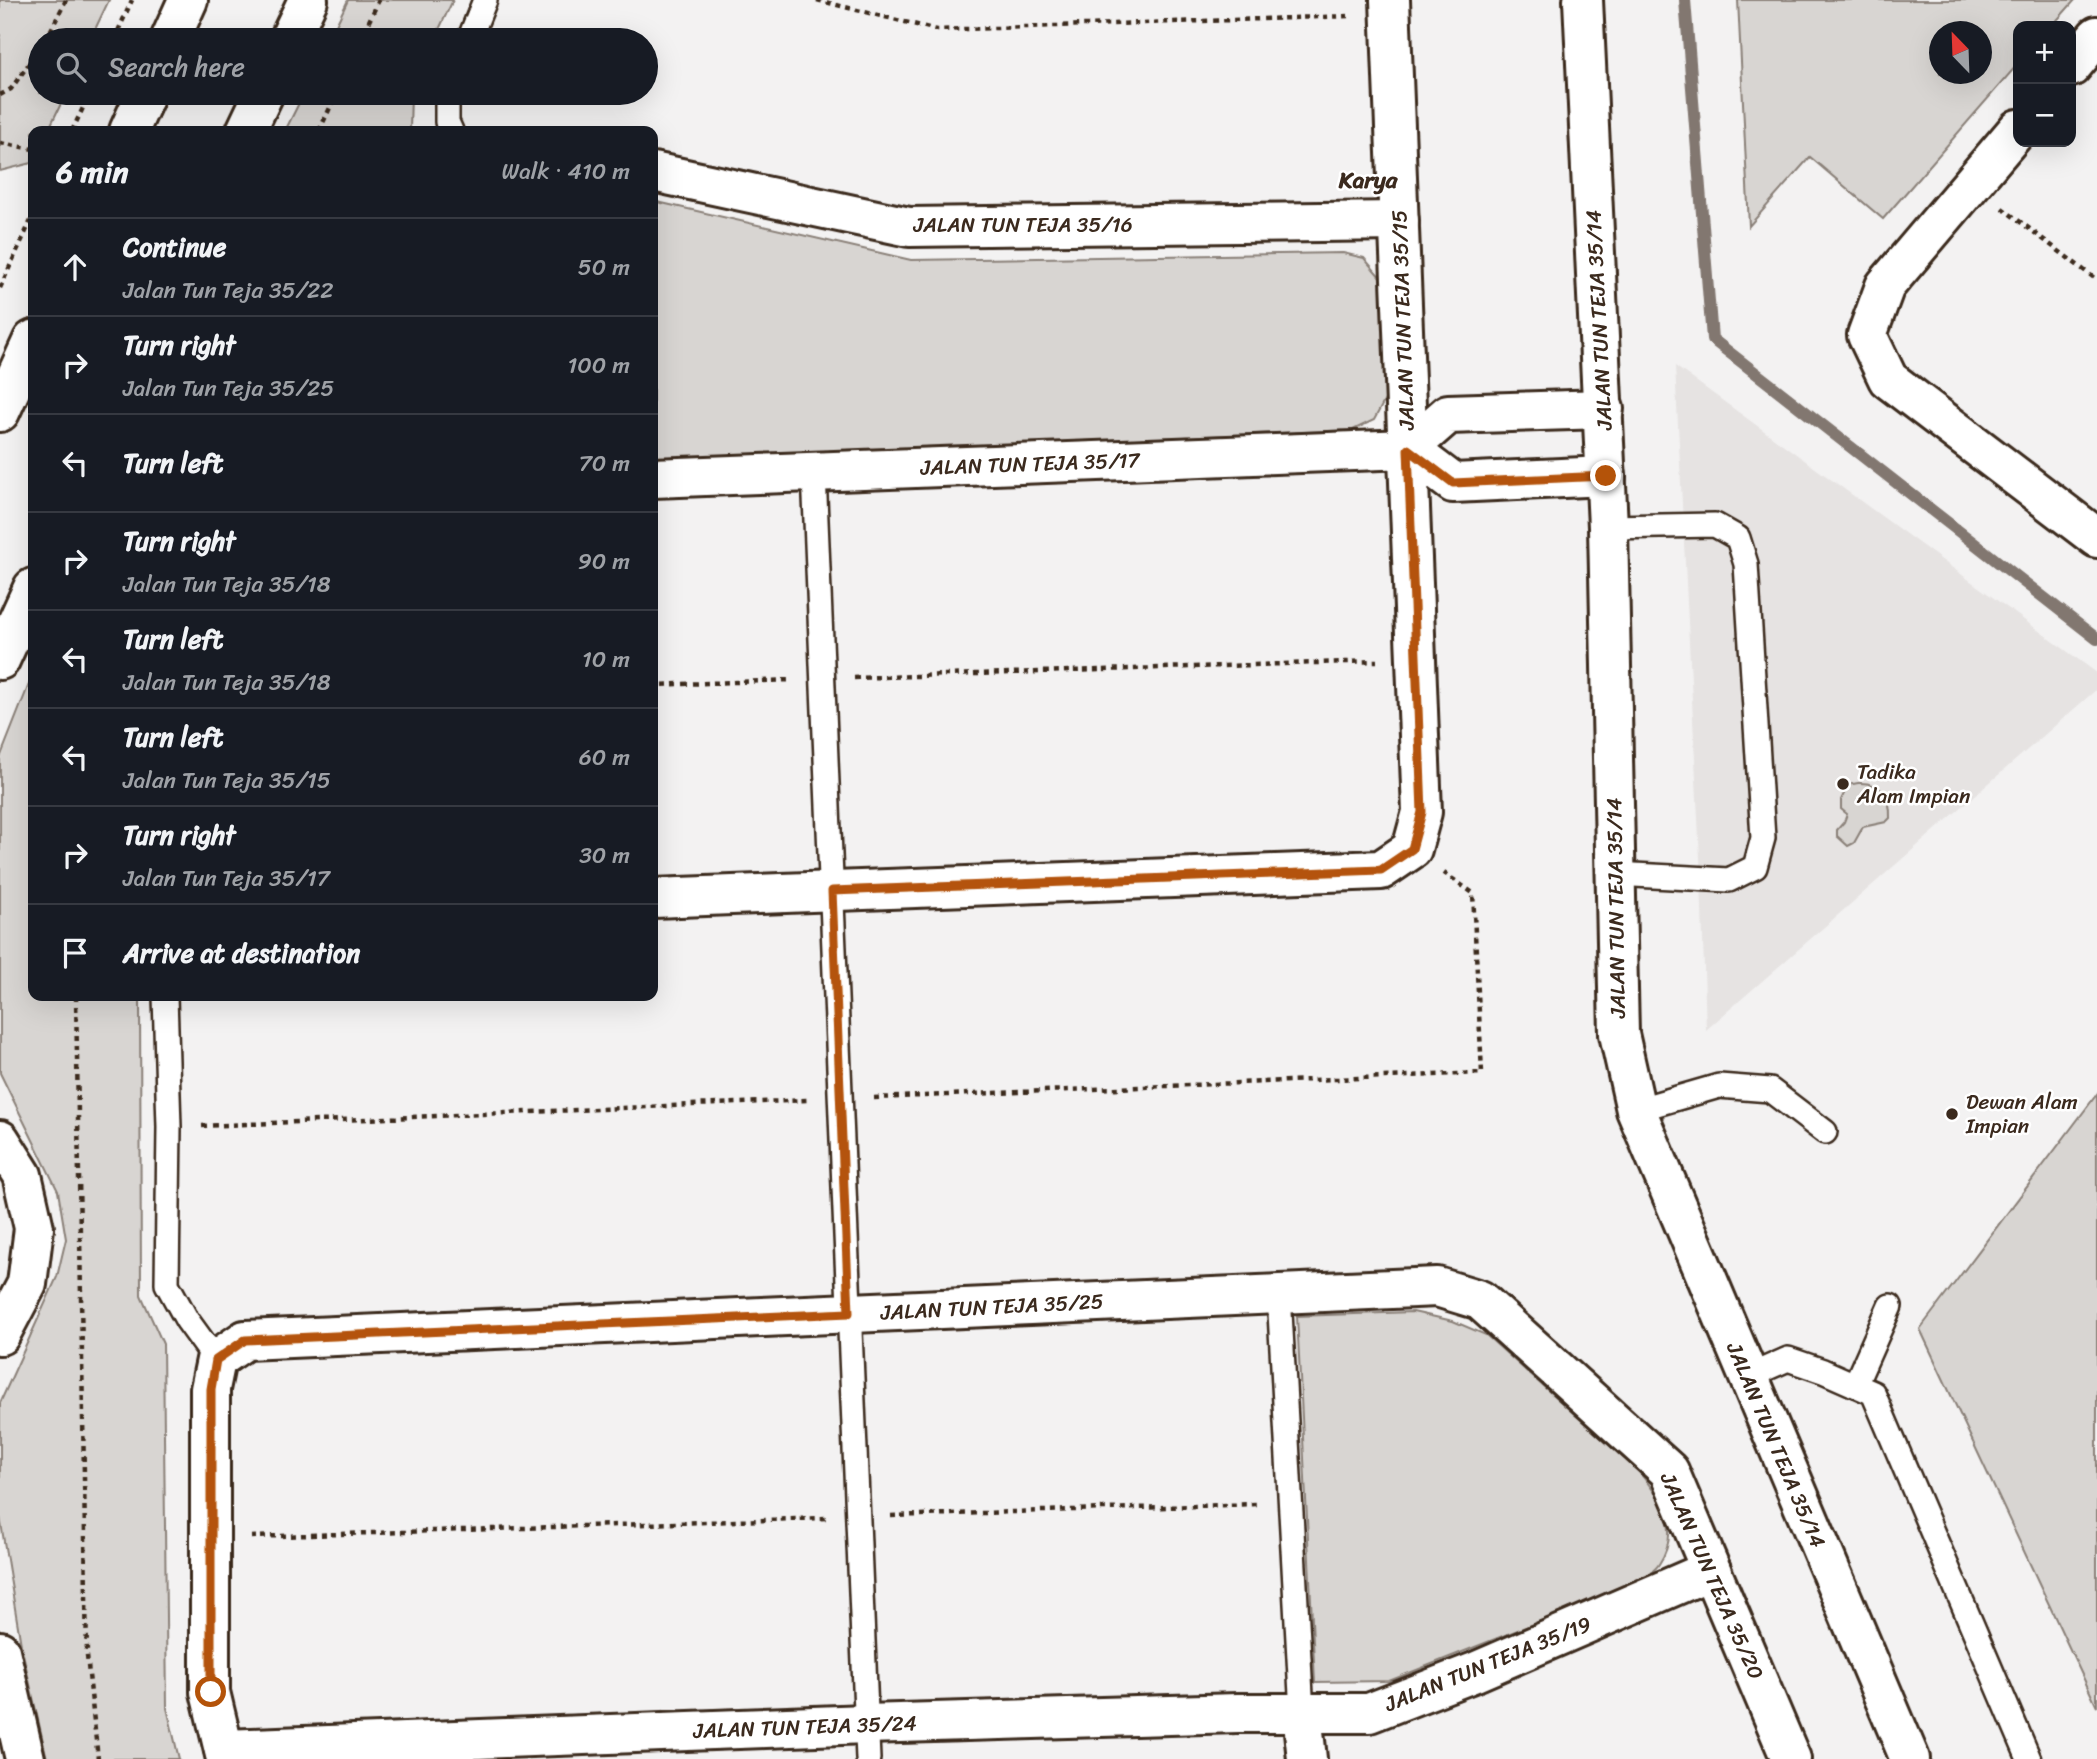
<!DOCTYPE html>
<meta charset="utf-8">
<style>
body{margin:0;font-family:Sriracha,sans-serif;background:#242831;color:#f1f3f6}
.controls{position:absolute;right:21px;top:21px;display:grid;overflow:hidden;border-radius:14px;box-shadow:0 7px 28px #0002}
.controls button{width:63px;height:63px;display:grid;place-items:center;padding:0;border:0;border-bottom:2px solid #363941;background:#171b24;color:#f1f3f6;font:35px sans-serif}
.compass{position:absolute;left:1929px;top:21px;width:63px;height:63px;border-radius:50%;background:#171b24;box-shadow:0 7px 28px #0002;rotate:337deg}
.stop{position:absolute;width:21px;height:21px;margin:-16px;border:5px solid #b45309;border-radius:50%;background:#fff}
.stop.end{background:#b45309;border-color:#fff;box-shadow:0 2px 7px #0008}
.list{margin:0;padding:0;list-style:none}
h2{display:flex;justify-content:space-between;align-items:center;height:91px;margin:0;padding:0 28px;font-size:30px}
h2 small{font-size:23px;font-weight:400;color:#9ea1a6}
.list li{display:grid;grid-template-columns:46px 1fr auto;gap:21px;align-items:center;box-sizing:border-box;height:98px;padding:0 28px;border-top:2px solid #363941}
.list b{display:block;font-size:26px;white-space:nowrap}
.list p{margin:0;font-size:23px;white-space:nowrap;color:#9ea1a6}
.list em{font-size:23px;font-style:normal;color:#9ea1a6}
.icon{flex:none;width:38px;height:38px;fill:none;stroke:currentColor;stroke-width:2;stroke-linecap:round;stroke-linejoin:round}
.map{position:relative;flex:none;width:2097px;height:1759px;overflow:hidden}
.search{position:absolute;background:#171b24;box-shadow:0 7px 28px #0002;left:28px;top:28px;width:630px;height:77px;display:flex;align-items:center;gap:18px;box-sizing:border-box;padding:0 24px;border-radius:38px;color:#9ea1a6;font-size:26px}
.panel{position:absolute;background:#171b24;box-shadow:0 7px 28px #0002;left:28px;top:126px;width:630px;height:875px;border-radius:14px}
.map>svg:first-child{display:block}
.built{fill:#e6e3e2}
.green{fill:#d8d5d2;stroke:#8a8078;stroke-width:2;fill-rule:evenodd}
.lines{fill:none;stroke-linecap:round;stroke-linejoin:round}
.stream{stroke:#827770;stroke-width:12}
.lane-casing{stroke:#3b2a1e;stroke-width:28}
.street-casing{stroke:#3b2a1e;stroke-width:44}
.primary-casing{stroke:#3b2a1e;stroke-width:44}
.path{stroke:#3b2a1e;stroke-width:4.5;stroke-dasharray:5 5;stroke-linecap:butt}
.lane{stroke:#fff;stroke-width:23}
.street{stroke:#fff;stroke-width:38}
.primary{stroke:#fff;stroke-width:38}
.route{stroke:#b45309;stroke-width:9}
.poi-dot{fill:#3b2a1e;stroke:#fff;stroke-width:2.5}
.labels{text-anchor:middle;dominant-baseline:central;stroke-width:5;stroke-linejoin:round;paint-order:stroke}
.street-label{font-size:21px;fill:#3b2a1e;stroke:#fff}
.poi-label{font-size:21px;fill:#3b2a1e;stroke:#fff;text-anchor:start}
.neighbourhood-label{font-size:23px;font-weight:bold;fill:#3b2a1e;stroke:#fff}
</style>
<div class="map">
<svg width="2097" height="1759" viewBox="0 0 2097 1759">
<rect width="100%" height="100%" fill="#f3f2f2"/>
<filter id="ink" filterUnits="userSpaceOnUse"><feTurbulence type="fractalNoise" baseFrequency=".0143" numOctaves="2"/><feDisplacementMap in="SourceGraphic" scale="14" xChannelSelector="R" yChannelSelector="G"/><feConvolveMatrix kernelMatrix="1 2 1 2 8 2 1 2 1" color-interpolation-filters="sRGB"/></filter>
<g filter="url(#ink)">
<polygon class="built" points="1675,366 2097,673 2097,689 1706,1030 1701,878"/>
<g class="green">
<polygon points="0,0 109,0 90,40 40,40 40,93 66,93 48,131 33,131 32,163 0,171"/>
<polygon points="348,0 453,0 434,40 329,40"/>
<path d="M1738,0H2075L2052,26H2018V64L1883,219L1810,157L1749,226ZM1940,32H1982V74H1940Z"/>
<polygon points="304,93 411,93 410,131 285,131"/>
<polygon points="653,201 911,260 1343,253 1364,258 1381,278 1388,394 1374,420 1353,430 653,459"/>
<polygon points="33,674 33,996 140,996 141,1295 163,1344 167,1708 179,1759 47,1759 21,1645 0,1517 0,1403 57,1277 66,1239 58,1191 0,1073 0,758"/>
<path d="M1858,783C1881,782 1891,796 1890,818L1886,822L1863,827L1854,843L1848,846L1837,836V830L1844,822L1847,814L1841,809V800L1848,785Z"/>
<polygon points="2097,1094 2097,1707 1920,1329"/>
<path d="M1413,1312L1453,1321L1486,1335L1639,1472C1662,1499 1682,1529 1659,1564C1655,1571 1645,1576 1639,1582L1389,1681L1315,1682L1297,1316Z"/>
</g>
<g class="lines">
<polyline class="stream" points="1685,0 1712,339 2097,639"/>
<g class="lane-casing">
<g id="lane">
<polyline points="469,40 485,0"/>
<polyline points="447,93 447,122 451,131"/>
<polyline points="814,473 868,1759"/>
<polyline points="1608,527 1715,525 1738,538 1746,564 1763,838 1755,867 1729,880 1615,874"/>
<polyline points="165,996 169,1127 167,1284 187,1320 216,1360"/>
<polyline points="1636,1110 1719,1086 1770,1090 1825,1132"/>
<polyline points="1279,1294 1302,1713"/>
<polyline points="1747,1377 1788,1359 1823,1371 1873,1393 2029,1759"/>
<polyline points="1855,1385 1890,1306"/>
</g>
</g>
<g class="street-casing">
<g id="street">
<polyline points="1583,0 1608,527 1619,1034 1636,1110 1910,1759"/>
<polyline points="2071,67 2097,36"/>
<polyline points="2018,129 1885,286 1867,335 1888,379 2097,538"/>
<polyline points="653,172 909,227 1399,221"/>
<polyline points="1408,449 1453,483 1606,476"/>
<polyline points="653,478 1408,449 1448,414 1604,409"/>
<polyline points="653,898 1381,870 1412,849 1422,812 1390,0"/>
<polyline points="1302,1713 1307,1759"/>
<polyline points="224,1749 866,1724 1238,1713 1369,1713 1475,1672 1711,1570"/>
<polyline points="226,1759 210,1692 210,1389 216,1360 245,1340 1437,1287 1480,1300 1669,1471 1791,1759"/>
</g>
</g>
<g class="primary-casing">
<g id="primary">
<polyline points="170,40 188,0"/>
<polyline points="289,40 308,0"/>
<polyline points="129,131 146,93"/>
<polyline points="246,131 264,93"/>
<polyline points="0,412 33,340"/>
<polyline points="0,660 33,588"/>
<polyline points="0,1140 22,1175 34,1228 27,1284 0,1335"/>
<polyline points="0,1651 25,1759"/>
</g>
</g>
<g class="path">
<polyline points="817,0 937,30 1351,16"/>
<polyline points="46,40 66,0"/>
<polyline points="114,40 132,0"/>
<polyline points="360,40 379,0"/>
<polyline points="0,95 11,89 40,48"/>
<polyline points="72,131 90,93"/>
<polyline points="319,131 337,93"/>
<polyline points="0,143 33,149"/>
<polyline points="2002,208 2097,280"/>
<polyline points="0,288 33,216"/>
<polyline points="854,678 1377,661"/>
<polyline points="653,685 792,680"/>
<polyline points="76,996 87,1656 98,1759"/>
<polyline points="874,1098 1482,1073 1473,893 1444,873"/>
<polyline points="202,1126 809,1100"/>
<polyline points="891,1516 1257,1504"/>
<polyline points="251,1537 827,1518"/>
</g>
<use href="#lane" class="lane"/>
<use href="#street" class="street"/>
<use href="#primary" class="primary"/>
</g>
</g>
<g class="lines" filter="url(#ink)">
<polyline class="route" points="211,1692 211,1389 216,1360 245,1340 849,1313 832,891 1381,870 1412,849 1422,812 1408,449 1453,483 1606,476"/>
</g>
<g class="poi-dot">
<circle cx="1843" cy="784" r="7"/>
<circle cx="1952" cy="1114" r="7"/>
</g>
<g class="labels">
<g class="street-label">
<text x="1023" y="225">JALAN TUN TEJA 35/16</text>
<text transform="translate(1403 320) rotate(-92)">JALAN TUN TEJA 35/15</text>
<text transform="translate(1599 320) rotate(-93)">JALAN TUN TEJA 35/14</text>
<text transform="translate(1030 464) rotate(-2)">JALAN TUN TEJA 35/17</text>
<text transform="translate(1616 908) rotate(-91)">JALAN TUN TEJA 35/14</text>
<text transform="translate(992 1307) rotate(-3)">JALAN TUN TEJA 35/25</text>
<text transform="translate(1776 1445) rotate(67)">JALAN TUN TEJA 35/14</text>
<text transform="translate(1712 1576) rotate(66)">JALAN TUN TEJA 35/20</text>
<text transform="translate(1488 1664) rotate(-22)">JALAN TUN TEJA 35/19</text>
<text transform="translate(805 1727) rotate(-2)">JALAN TUN TEJA 35/24</text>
</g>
<g class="poi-label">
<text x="1857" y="772">Tadika<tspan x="1857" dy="24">Alam Impian</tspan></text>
<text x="1966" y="1102">Dewan Alam<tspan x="1966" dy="24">Impian</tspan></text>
</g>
<g class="neighbourhood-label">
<text x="1368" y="180">Karya</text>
</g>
</g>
</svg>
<div class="controls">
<button>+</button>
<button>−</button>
</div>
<svg class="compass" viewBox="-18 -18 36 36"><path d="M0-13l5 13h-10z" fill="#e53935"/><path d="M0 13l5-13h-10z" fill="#9ea1a6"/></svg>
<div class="stop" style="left:211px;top:1692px"></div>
<div class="stop end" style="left:1606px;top:476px"></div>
<div class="search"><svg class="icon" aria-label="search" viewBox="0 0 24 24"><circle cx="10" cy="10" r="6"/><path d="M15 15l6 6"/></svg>Search here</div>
<section class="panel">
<h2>6 min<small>Walk · 410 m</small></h2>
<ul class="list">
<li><svg class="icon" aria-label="ahead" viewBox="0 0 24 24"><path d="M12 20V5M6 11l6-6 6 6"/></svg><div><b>Continue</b><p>Jalan Tun Teja 35/22</p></div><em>50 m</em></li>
<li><svg class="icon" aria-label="right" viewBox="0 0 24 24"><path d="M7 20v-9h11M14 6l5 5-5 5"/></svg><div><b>Turn right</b><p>Jalan Tun Teja 35/25</p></div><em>100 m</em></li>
<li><svg class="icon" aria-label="left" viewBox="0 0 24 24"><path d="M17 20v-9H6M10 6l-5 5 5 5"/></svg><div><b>Turn left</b></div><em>70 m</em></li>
<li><svg class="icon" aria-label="right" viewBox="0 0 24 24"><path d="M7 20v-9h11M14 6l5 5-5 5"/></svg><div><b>Turn right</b><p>Jalan Tun Teja 35/18</p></div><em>90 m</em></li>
<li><svg class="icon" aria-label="left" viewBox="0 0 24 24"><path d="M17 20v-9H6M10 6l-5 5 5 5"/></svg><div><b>Turn left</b><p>Jalan Tun Teja 35/18</p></div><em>10 m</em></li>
<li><svg class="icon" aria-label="left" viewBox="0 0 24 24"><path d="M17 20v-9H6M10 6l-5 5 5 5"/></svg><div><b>Turn left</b><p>Jalan Tun Teja 35/15</p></div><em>60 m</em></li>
<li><svg class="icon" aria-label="right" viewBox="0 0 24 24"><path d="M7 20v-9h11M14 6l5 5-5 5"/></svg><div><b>Turn right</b><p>Jalan Tun Teja 35/17</p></div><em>30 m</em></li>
<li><svg class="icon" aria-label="arrive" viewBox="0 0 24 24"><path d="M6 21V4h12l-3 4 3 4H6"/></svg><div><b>Arrive at destination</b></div></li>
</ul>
</section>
</div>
